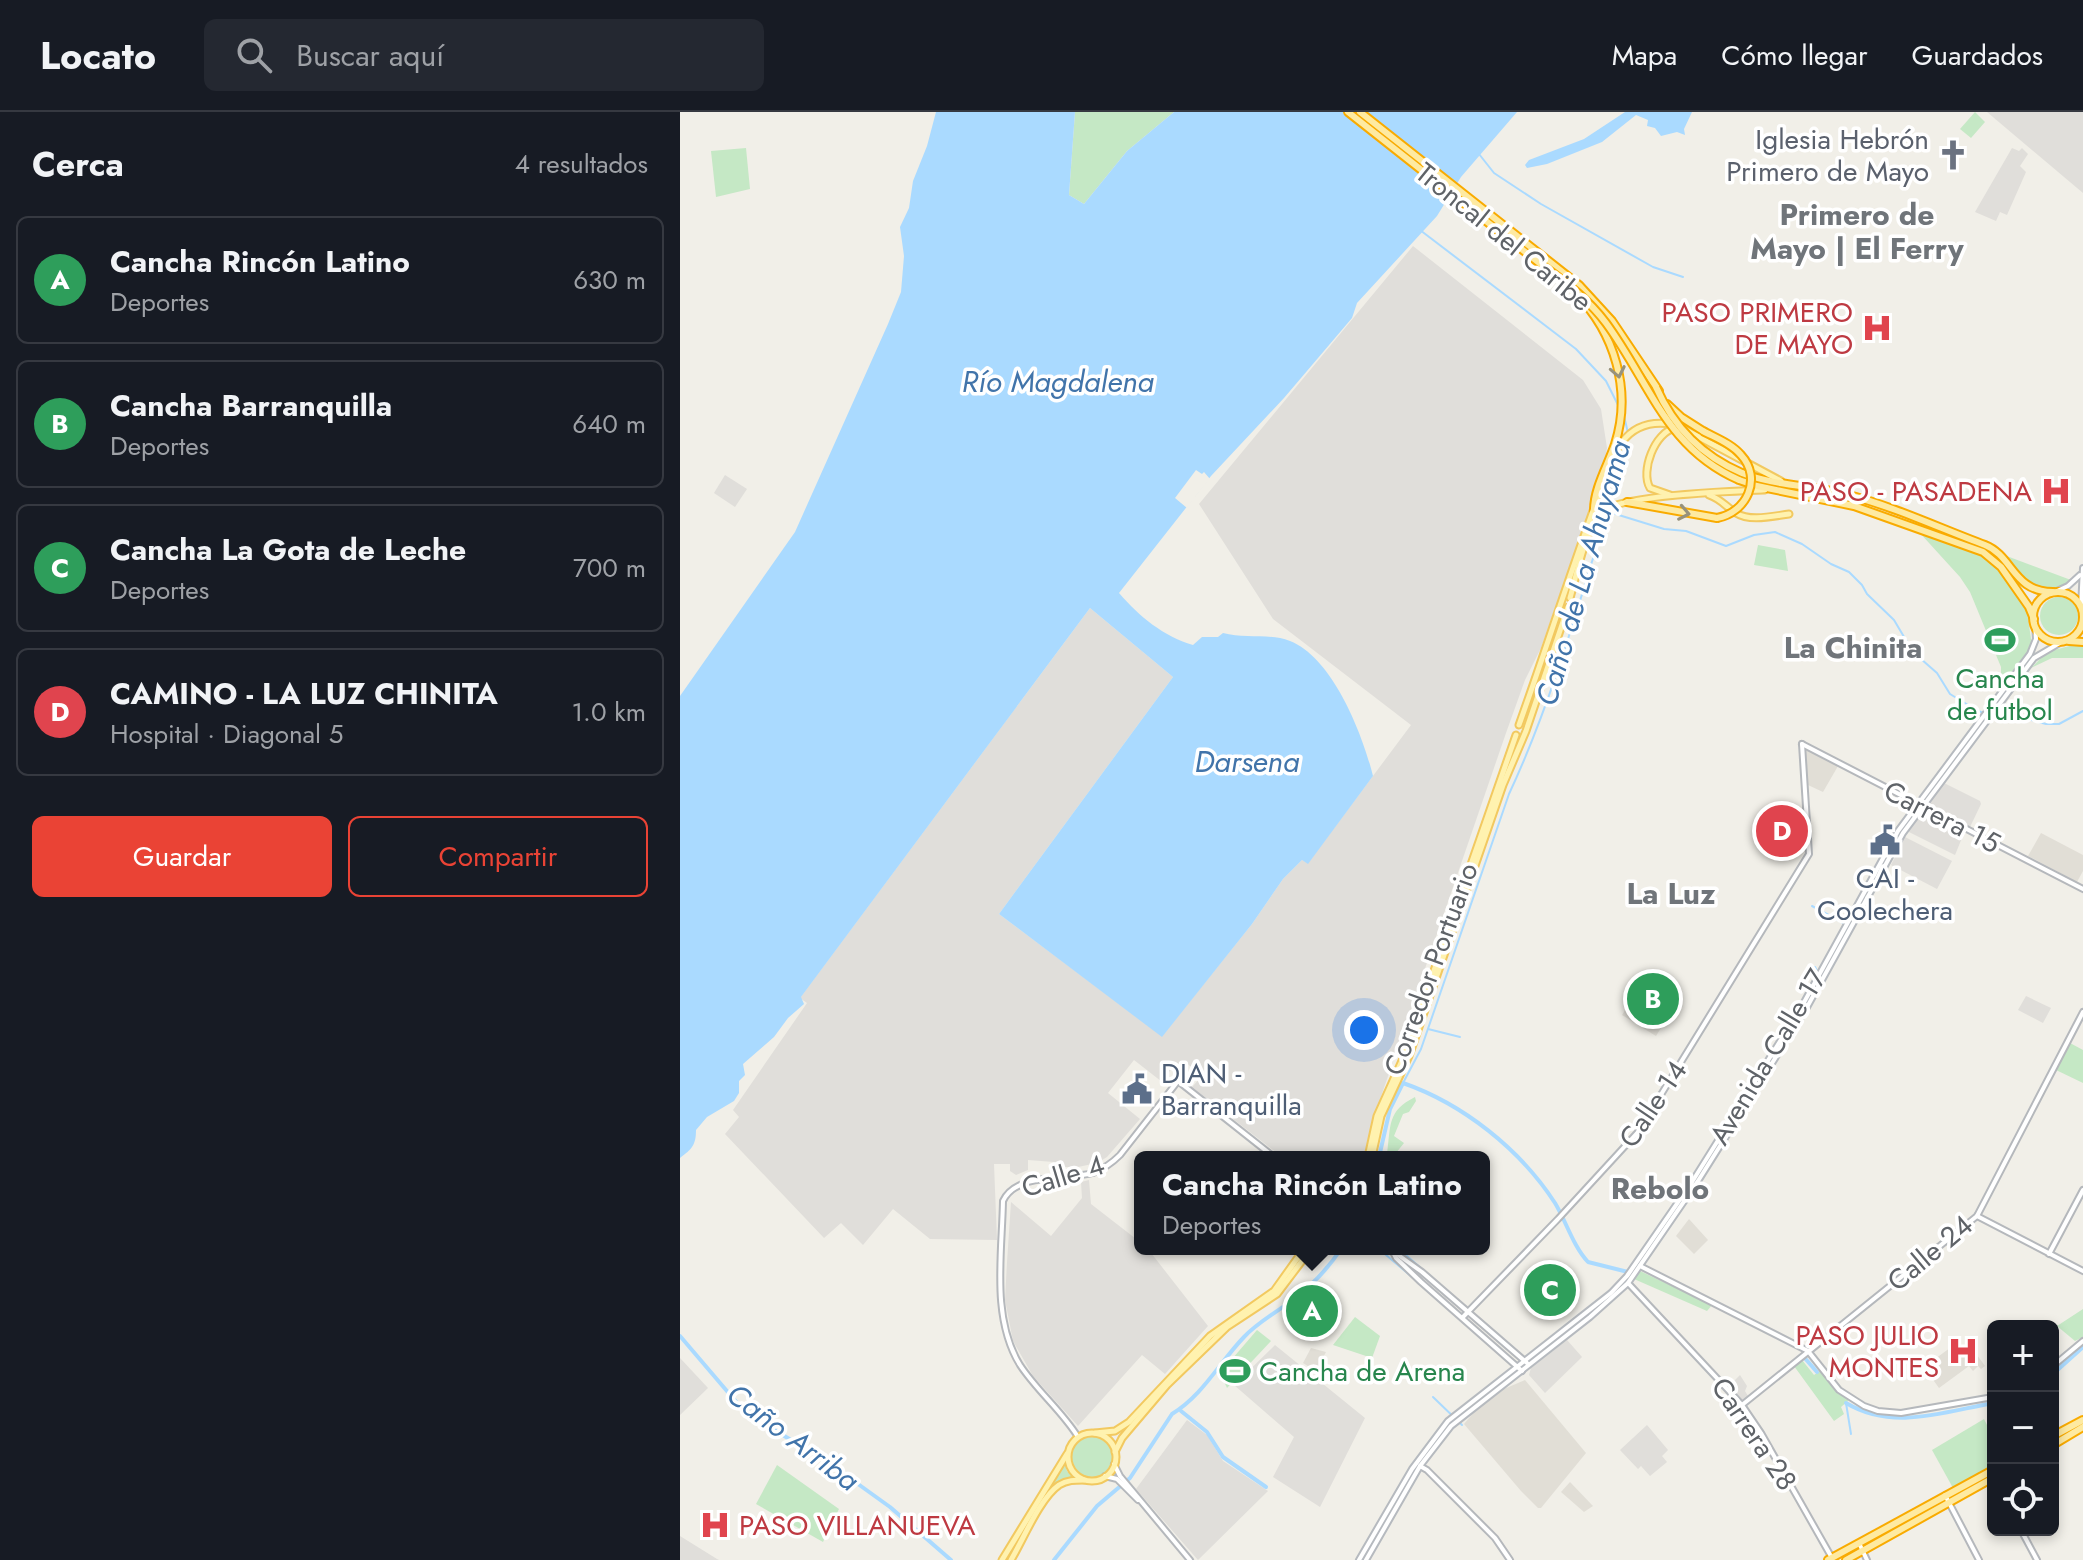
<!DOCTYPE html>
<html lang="es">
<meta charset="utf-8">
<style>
body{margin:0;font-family:Jost,sans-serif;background:#242831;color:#f1f3f6}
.controls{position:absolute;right:24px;bottom:24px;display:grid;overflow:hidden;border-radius:12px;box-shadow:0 4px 12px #0003}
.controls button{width:72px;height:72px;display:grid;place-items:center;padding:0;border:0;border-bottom:2px solid #363941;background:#171b24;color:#f1f3f6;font:40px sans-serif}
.you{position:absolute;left:684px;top:918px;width:28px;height:28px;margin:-20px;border:6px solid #fff;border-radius:50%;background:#1a73e8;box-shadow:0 0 0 12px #1a73e833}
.badge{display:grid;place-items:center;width:52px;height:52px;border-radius:50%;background:#ea4335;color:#fff;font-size:26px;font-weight:700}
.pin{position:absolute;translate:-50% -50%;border:4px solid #fff;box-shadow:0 2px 8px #0006}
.popup{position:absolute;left:454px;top:1039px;width:356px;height:104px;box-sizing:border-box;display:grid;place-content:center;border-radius:12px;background:#171b24;filter:drop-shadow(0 2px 6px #0005);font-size:26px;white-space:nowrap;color:#9ea1a6}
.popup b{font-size:30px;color:#f1f3f6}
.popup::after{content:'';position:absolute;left:50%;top:100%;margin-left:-16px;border:16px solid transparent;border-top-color:#171b24}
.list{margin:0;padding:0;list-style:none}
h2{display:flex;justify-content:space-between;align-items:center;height:104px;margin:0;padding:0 32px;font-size:34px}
h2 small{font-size:26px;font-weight:400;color:#9ea1a6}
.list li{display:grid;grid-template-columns:52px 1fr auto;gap:24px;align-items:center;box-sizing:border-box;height:128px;margin:0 16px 16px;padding:0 16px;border:2px solid #363941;border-radius:12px}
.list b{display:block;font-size:30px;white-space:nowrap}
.list p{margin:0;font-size:26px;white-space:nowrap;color:#9ea1a6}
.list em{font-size:26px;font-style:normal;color:#9ea1a6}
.actions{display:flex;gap:16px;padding:24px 32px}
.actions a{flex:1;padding:18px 0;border:2px solid #ea4335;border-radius:12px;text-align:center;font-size:28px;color:#ea4335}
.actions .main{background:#ea4335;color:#fff}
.icon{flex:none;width:44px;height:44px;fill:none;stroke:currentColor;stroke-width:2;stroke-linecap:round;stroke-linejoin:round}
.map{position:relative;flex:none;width:1403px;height:1448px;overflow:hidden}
header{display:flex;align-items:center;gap:48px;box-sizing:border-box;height:112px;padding:0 40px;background:#171b24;border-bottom:2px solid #363941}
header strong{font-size:38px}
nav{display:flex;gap:44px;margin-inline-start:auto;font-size:28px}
.search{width:560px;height:72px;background:#242831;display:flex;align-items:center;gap:20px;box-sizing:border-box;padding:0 28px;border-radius:12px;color:#9ea1a6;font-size:30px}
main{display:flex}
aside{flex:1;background:#171b24}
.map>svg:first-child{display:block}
.industrial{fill:#e0deda}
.education{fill:#e1ded6}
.medical{fill:#fce8e6}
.green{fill:#c5e8c5}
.water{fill:#aadaff}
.pier{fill:#f1efe8}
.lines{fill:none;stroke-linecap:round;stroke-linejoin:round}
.stream{stroke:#aadaff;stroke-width:2}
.canal{stroke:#aadaff;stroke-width:4}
.tertiary-casing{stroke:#b5b8bc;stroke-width:8}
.secondary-casing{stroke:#b6babf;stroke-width:8}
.primary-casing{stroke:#f2c960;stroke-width:9}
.trunk-casing{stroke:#f9ab00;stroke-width:10}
.tertiary{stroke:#fff;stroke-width:4}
.secondary{stroke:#fff;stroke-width:4}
.primary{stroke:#fff2af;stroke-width:5}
.trunk{stroke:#feeaa1;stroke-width:6}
.trunk-bridge-casing{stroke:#f9ab00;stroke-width:10;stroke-linecap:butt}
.trunk-bridge{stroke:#feeaa1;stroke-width:6}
.oneway{stroke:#97927c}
.labels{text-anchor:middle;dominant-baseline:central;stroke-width:7;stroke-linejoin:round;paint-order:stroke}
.worship-label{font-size:28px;fill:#5b616d;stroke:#fff;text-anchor:end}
.street-label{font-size:28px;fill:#5f6368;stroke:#fff}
.health-label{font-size:28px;fill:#be3a42;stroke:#fff;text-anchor:end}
.leisure-label{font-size:28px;fill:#27864d;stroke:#fff}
.service-label{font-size:28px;fill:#4e5e75;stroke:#fff}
.neighbourhood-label{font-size:30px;font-weight:bold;fill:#70757a;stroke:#fff}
.water-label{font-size:30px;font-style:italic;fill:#4174aa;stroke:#fff}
</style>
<header>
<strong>Locato</strong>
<div class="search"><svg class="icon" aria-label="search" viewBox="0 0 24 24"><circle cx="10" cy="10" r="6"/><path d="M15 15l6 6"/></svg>Buscar aquí</div>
<nav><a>Mapa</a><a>Cómo llegar</a><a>Guardados</a></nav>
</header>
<main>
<aside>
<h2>Cerca<small>4 resultados</small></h2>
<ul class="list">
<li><span class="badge" style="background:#2e9e5b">A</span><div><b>Cancha Rincón Latino</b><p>Deportes</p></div><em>630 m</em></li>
<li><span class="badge" style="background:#2e9e5b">B</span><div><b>Cancha Barranquilla</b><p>Deportes</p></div><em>640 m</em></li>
<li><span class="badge" style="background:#2e9e5b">C</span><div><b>Cancha La Gota de Leche</b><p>Deportes</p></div><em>700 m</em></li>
<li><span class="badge" style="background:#e0444e">D</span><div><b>CAMINO - LA LUZ CHINITA</b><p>Hospital · Diagonal 5</p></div><em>1.0 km</em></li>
</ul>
<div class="actions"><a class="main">Guardar</a><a>Compartir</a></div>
</aside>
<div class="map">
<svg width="1403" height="1448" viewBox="0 0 1403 1448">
<rect width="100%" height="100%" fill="#f1efe8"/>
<g class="industrial">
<polygon points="1307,0 1403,0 1403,81"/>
<polygon points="1332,36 1339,39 1342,36 1348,42 1340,54 1346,60 1327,103 1320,100 1316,109 1295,100"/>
<polygon points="733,134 903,268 921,297 927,336 924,356 861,536 845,568 826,621 694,1005 686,1045 602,1045 512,975 522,964 504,949 495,961 491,958 485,964 490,969 486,973 454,948 428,981 460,1007 427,1045 417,1051 398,1055 379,1055 374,1050 348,1048 348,1058 336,1063 330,1059 330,1052 314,1052 317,1128 250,1127 213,1097 183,1133 161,1111 144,1126 45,1022 59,1005 53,998 127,891 120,886 410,496 493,565 319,802 482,924 572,812 603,767 622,748 628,751 731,613 593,507 519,392"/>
<polygon points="45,363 67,377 55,395 34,381"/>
<polygon points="1264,671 1300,689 1301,692 1290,715 1248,693"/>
<polygon points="1245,700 1284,721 1275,743 1229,720 1228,717"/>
<polygon points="1225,725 1272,749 1257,777 1211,753"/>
<polygon points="1346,884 1371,896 1363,911 1338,898"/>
<polygon points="409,1068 411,1092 460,1130 460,1137 468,1137 528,1214 485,1262 462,1243 398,1314 353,1264 333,1229 325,1188 327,1150 331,1090 371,1124 402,1086 401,1070"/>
<polygon points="887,1228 902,1245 865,1281 849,1263 851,1256"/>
<polygon points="595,1233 685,1306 640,1395 593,1365 614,1325 554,1273"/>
<polygon points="0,1246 28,1276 0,1303"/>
<polygon points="1060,1263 1067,1274 1065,1279 1068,1284 1062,1290 1049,1274"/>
<polygon points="507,1308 527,1323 543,1349 588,1379 518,1448 456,1377"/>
<polygon points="967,1313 988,1338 982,1344 987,1350 970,1364 961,1354 958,1357 940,1338"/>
<polygon points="0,1424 37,1447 39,1448 0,1448"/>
</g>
<g class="education">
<polygon points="1124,636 1158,654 1143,680 1128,673"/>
<polygon points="1361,721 1403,743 1403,759 1397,770 1348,744"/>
<polygon points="950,890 984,911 976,924 942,903"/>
<polygon points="1009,1107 1028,1128 1014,1142 996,1124"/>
<polygon points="1274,1233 1282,1243 1292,1236 1305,1254 1301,1257 1298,1254 1293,1259 1289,1254 1259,1276 1244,1255"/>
<polygon points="631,1236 646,1240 638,1255 633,1252 631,1256 623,1251"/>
<polygon points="845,1268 906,1341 861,1396 858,1396 841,1379 784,1312 795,1299 824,1277"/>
<polygon points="890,1370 913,1394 904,1400 881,1380"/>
</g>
<g class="medical">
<polygon points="1093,705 1113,718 1104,731 1090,725 1093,720 1086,716"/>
<polygon points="859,1176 871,1188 869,1192 859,1199 850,1185"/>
</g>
<g class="green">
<polygon points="395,0 494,0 447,39 404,92 389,83"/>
<polygon points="1295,0 1305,10 1291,26 1280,17"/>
<polygon points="66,36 70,77 36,85 31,39"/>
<polygon points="1241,418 1292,438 1312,450 1347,499 1352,534 1317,586 1321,571 1321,555 1290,480 1280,465 1239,420"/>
<polygon points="1078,433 1105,438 1108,459 1074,453"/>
<path d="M1324,443L1391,468C1363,491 1340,465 1324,443Z"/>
<circle cx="1379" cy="504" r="19"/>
<polygon points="1393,533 1403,534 1403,546 1372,546 1351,556 1367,540"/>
<polygon points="962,863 999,886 984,910 947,888"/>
<polygon points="1390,931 1403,938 1403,971 1376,958"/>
<path d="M735,985L736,989L729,1000L723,1002L714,1024L724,1031L716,1041L707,1042C711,1013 707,999 735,985Z"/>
<polygon points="960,1159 1032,1193 1027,1199 954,1167"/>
<polygon points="868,1166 882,1180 873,1190 858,1176"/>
<polygon points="638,1174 656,1187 626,1223 609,1209"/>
<polygon points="1403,1197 1403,1225 1395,1229 1377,1214"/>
<polygon points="675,1205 700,1224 692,1246 653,1233"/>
<polygon points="577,1218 591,1229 547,1276 540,1261"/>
<polygon points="1122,1248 1134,1263 1141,1258 1169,1288 1161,1295 1164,1302 1154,1309 1114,1254"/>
<polygon points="1304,1307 1313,1325 1313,1354 1273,1376 1252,1338"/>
<circle cx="412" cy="1345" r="21"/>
<polygon points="384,1349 387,1359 394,1367 377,1373 330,1448 324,1448"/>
<polygon points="97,1353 159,1397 143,1430 76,1392"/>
</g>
<g class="water">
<path d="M256,0H395L389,83L404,92L447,39L494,0H837L781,65L757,104L677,191L672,206L604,286L531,364L439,481C460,505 483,524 513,533L522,525H538L543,521C565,527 589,521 610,529C653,546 683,623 693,664L628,752L622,748L603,767L572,812L482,925L319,802L493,565L410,496L121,885L124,892L108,906L94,925L63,952L65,963L59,969V981L54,989L27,1005L16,1018C16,1033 12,1037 0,1046V584L115,420L208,212L221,180L224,144L220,115L229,96L233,69L247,34Z"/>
<polygon points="945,0 1012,0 1004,17 1005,23 997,20 981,24 975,16 967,14 968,8 956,3 922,30 867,52 847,56 845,53 849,48 904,27"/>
</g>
<polygon class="pier" points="516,358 522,362 524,360 530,367 515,385 518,388 516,390 513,388 507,396 495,386"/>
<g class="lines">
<g class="stream">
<polyline points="799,42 814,61 861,92 973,155 1003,165"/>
<polyline points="740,118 896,237 926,269 939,295"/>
<polyline points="944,304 948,321"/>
<polyline points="928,394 947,328"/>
<polyline points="929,400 984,417 1006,419 1046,434 1074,423 1095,420 1122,432 1151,452 1169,460 1182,473 1187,482 1214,508 1233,540 1257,561 1270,582 1298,599 1317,605 1340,605 1366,612 1379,612 1403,599"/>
<polyline points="1132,794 1167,813"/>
<polyline points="1135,855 1144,873"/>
<polyline points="748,917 780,925"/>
<path d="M723,971L741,937L829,682C871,592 898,495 927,400"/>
<polyline points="699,1137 745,1176"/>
<polyline points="719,1137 743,1158"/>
<polyline points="753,1285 782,1313"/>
<polyline points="1166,1291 1171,1322"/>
</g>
<g class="canal">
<path d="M699,1045L710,997L723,971C783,992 840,1037 875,1091C886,1109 893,1134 908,1150L956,1162"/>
<polyline points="0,1224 58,1292 96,1319 146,1349 210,1395 271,1448"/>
<polyline points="1123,1244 1137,1260"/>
<polyline points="1373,1262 1403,1235"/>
<path d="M1166,1291C1213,1319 1263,1300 1313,1291"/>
<polyline points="501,1299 527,1320 543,1345 586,1375"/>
<path d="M374,1448L417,1394L450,1366L492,1302C523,1283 539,1251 564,1225C578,1210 597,1200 614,1187C631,1174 649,1155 661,1137"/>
</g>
<g class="tertiary-casing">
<g id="tertiary">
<polyline points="1122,632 1403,777"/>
<polyline points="1297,1104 1403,1159"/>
<polyline points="710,1137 742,1160 847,1251"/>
<polyline points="713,1140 716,1146 741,1170 842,1259"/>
<polyline points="1369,1142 1403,1078"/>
<polyline points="960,1154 1128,1239 1159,1278 1184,1294 1198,1299 1221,1301 1313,1285"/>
<polyline points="948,1171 1062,1293 1081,1321 1152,1446"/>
<polyline points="783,1205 878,1107 958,1020 1129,742 1122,632"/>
<polyline points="1373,1254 1403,1229"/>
<polyline points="1062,1293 1297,1104 1403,900"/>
<path d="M398,1325C382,1299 357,1279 340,1253C311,1206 322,1142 323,1089C336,1060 388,1068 413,1061C423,1057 432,1051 440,1043L498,969L594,1045"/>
<polyline points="434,1352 440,1364 510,1448"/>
<polyline points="740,1354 747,1358 815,1426 830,1448"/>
<polyline points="425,1364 437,1367 458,1388"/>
<polyline points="1265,1383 1299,1448"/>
<polyline points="1341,1418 1357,1448"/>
<polyline points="1179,1431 1187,1448"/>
</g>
</g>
<g class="secondary-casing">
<g id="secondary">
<polyline points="1375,480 1388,474 1400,463"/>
<polyline points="1401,495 1403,456"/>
<polyline points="679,1448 732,1357 768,1309 931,1181 947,1164 1012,1070 1122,894 1218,719 1350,542 1356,527 1355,511"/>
<polyline points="686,1448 740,1354 771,1314 910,1205 948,1171 1018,1069 1126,897 1223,721 1354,546 1383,529"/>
</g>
</g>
<g class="primary-casing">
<g id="primary">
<polyline points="1004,317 1101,369"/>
<path d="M990,383L970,376C960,359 975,320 995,316"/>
<path d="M1029,383C1041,387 1046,395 1056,401C1070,410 1093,404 1109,402"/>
<path d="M890,486C897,462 905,417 922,400C939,383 1057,379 1085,378"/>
<path d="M839,613C863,546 885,477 909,410C917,389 929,346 942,330C954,314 971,309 991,312"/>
<polyline points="688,1045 697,1004 725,942 836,623"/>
<polyline points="692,1045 701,1004 729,944 823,673 846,619 888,495"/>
<polyline points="415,1321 435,1319 449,1310 530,1224 594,1179 624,1137"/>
<circle cx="412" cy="1345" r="24"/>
<polyline points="435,1340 442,1326 487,1273 547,1215 597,1182 631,1137"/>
<polyline points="322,1448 387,1342"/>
<path d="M331,1448C343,1428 360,1386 379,1373C387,1368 395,1368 404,1368"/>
</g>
</g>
<g class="trunk-casing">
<g id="trunk">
<polyline points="668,0 863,154"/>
<polyline points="680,0 899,173 932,209 979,279"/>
<path d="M896,182C935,221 952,279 935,332C928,353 914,376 914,398"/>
<polyline points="987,292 1001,305 1023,319"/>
<path d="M1062,361C1095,374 1131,373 1165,382C1213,394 1259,416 1305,433C1333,444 1333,480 1373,480"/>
<polyline points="1059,368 1077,374 1174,394 1303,440 1321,455 1349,495 1354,507"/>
<polyline points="947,390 1037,406"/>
<circle cx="1378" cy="505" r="25"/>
<polyline points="1389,529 1403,530"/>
<polyline points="1373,1324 1403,1308"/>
<polyline points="1373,1333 1403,1315"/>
<polyline points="1148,1448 1313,1358"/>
<polyline points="1166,1448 1313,1366"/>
</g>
</g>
<use href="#tertiary" class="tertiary"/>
<use href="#secondary" class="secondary"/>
<use href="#primary" class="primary"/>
<use href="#trunk" class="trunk"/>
<g class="trunk-bridge-casing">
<g id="trunk-bridge">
<path d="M862,153C886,170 909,188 926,211C970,271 986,336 1059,368"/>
<path d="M976,275C994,316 1022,344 1062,361"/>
<path d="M1023,319C1036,326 1052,332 1061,343C1083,367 1066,401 1037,406"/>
</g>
</g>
<use href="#trunk-bridge" class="trunk-bridge"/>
</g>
<defs><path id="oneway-chevron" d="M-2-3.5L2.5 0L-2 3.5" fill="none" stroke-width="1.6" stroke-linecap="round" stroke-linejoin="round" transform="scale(2)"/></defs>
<g class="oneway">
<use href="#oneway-chevron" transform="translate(938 260) rotate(79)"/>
<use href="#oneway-chevron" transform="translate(1004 401) rotate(11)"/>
</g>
<defs>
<g id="church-bare" transform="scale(2.4)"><path d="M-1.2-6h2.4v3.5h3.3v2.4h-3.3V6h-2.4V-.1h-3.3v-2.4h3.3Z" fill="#6b7280" stroke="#fff" stroke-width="2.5" paint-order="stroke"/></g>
<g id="hospital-bare" transform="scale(2.4)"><path d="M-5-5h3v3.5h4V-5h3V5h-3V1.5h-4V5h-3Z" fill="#e0444e" stroke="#fff" stroke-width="2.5" paint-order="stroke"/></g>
<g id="stadium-bare" transform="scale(2.4)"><path d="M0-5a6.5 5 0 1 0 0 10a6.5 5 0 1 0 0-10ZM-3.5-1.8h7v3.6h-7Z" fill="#2e9e5b" stroke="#fff" stroke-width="2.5" paint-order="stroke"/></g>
<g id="civic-bare" transform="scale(2.4)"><path d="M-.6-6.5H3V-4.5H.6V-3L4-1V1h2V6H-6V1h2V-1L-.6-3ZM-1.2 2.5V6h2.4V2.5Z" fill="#5c6f8a" stroke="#fff" stroke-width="2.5" paint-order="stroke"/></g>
</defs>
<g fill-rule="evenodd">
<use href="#church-bare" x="1273" y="43"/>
<use href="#hospital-bare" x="1197" y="216"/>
<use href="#hospital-bare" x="1376" y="379"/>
<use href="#stadium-bare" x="1320" y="528"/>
<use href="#civic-bare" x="1205" y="728"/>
<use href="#civic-bare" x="457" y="977"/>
<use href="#hospital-bare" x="1283" y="1239"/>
<use href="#stadium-bare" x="555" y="1259"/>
<use href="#hospital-bare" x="35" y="1413"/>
</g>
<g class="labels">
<g class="worship-label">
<text x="1249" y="27">Iglesia Hebrón<tspan x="1249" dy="32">Primero de Mayo</tspan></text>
</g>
<g class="street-label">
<text transform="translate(824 125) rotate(39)">Troncal del Caribe</text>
<text transform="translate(1262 705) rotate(27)">Carrera 15</text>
<text transform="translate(751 857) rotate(-70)">Corredor Portuario</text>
<text transform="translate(1088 945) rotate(-59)">Avenida Calle 17</text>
<text transform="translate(973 992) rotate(-56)">Calle 14</text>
<text transform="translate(383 1064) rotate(-17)">Calle 4</text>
<text transform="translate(1250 1141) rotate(-40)">Calle 24</text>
<text transform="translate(1074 1322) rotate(56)">Carrera 28</text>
</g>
<g class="health-label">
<text x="1173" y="200">PASO PRIMERO<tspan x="1173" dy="32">DE MAYO</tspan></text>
<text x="1352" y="379">PASO - PASADENA</text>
<text x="1259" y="1223">PASO JULIO<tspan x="1259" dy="32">MONTES</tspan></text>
<text x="59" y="1413" text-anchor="start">PASO VILLANUEVA</text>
</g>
<g class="leisure-label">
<text x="1320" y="566">Cancha<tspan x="1320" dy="32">de futbol</tspan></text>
<text x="579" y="1259" text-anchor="start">Cancha de Arena</text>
</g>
<g class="service-label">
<text x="1205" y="766">CAI -<tspan x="1205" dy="32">Coolechera</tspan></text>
<text x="481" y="961" text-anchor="start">DIAN -<tspan x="481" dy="32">Barranquilla</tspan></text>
</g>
<g class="neighbourhood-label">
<text x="1177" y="102">Primero de<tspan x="1177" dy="34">Mayo | El Ferry</tspan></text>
<text x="1173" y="535">La Chinita</text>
<text x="991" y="781">La Luz</text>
<text x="980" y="1076">Rebolo</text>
</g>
<g class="water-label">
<text x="378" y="269">Río Magdalena</text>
<text transform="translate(903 461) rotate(-74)">Caño de La Ahuyama</text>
<text x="567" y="649">Darsena</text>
<text transform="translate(113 1325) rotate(37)">Caño Arriba</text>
</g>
</g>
</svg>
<div class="controls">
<button>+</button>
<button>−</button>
<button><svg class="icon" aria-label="locate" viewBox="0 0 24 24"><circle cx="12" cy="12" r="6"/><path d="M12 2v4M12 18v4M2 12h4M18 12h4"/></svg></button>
</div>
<div class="you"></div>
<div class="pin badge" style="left:632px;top:1199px;background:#2e9e5b">A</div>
<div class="popup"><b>Cancha Rincón Latino</b>Deportes</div>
<div class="pin badge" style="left:973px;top:887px;background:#2e9e5b">B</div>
<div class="pin badge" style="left:870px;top:1178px;background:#2e9e5b">C</div>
<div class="pin badge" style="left:1102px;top:719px;background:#e0444e">D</div>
</div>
</main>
